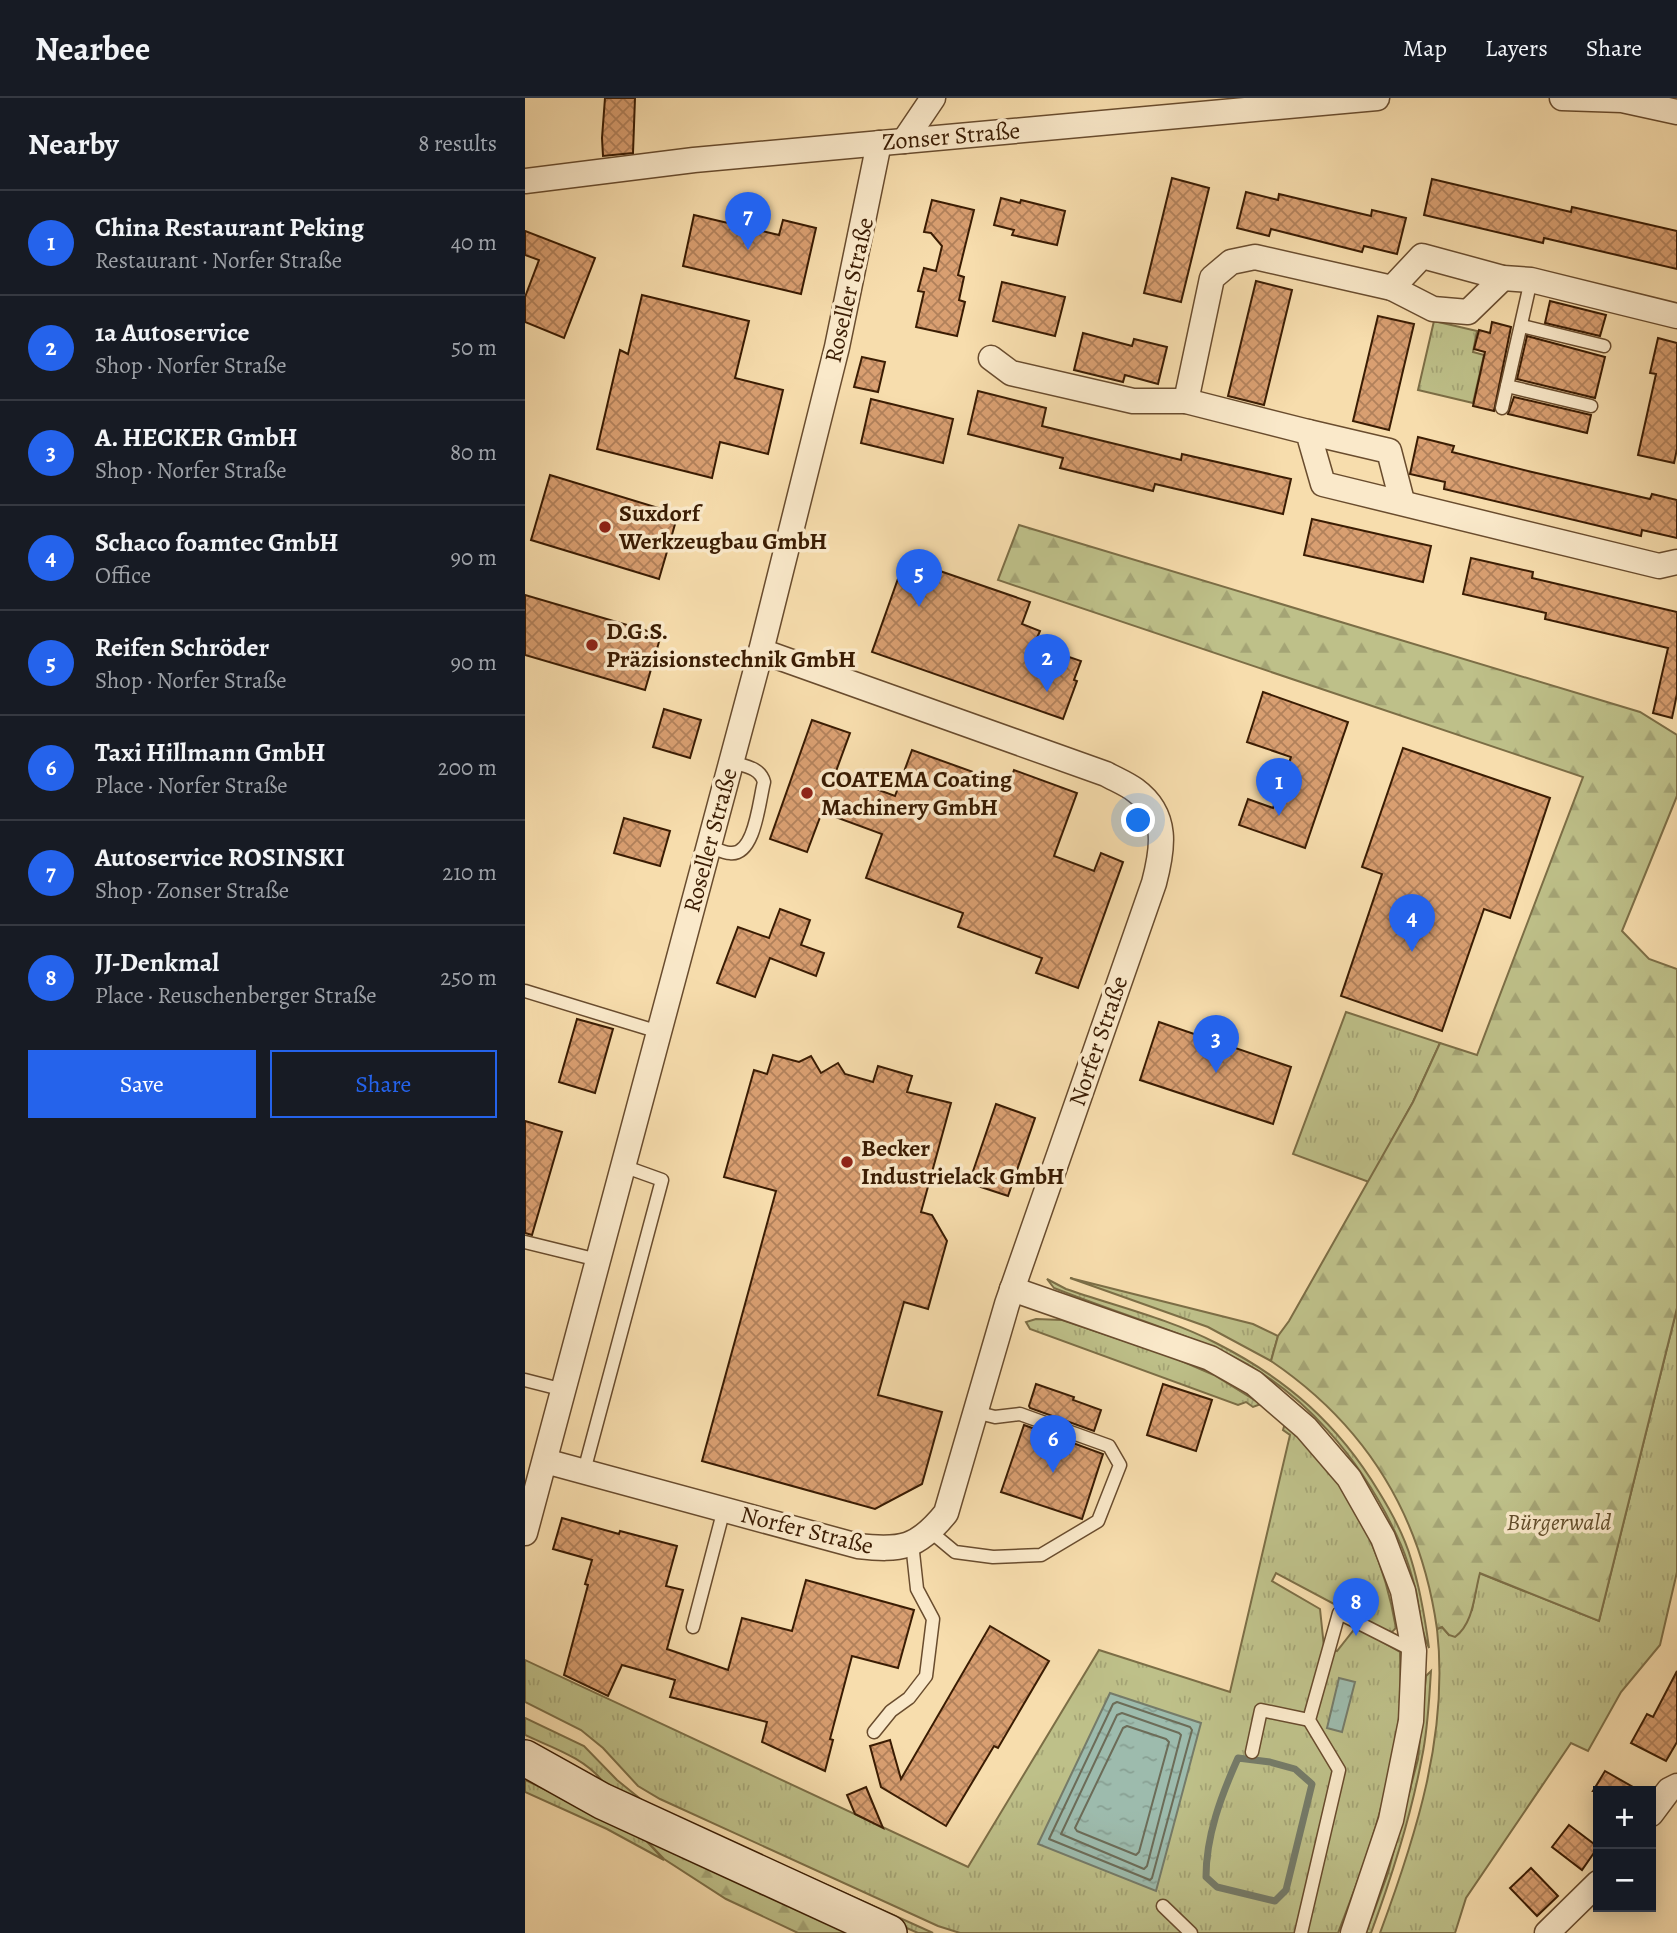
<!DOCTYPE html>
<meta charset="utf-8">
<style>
body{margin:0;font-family:Alegreya,serif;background:#242831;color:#f1f3f6}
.controls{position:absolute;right:21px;bottom:21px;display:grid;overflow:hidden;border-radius:0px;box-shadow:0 4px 18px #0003}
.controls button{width:63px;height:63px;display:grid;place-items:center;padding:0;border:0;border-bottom:2px solid #363941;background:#171b24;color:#f1f3f6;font:35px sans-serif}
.you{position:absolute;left:614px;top:723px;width:24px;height:24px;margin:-18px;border:5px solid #fff;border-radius:50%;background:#1a73e8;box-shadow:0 0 0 10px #1a73e833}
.badge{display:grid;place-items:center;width:46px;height:46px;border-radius:50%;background:#2563eb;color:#fff;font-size:23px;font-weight:700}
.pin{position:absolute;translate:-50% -58px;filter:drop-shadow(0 2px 4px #0008)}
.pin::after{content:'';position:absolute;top:37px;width:24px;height:21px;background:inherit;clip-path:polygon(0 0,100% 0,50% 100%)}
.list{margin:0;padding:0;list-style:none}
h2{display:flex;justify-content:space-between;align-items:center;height:91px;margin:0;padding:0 28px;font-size:30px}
h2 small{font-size:23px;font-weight:400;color:#9ea1a6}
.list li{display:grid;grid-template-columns:46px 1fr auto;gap:21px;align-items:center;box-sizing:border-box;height:105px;padding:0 28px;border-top:2px solid #363941}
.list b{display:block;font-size:26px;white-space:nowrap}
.list p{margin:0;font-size:23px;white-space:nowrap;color:#9ea1a6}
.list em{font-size:23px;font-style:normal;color:#9ea1a6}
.actions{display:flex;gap:14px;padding:21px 28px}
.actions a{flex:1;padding:16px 0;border:2px solid #2563eb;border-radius:0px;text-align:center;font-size:24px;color:#2563eb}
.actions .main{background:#2563eb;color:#fff}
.map{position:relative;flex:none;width:1152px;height:1835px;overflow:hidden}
header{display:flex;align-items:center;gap:42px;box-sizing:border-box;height:98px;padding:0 35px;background:#171b24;border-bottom:2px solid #363941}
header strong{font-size:33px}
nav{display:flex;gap:38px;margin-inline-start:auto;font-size:24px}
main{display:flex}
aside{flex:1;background:#171b24}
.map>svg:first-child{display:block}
.grass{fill:url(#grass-tufts);stroke:#7c6e46;stroke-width:2}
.forest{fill:url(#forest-firs);stroke:#7c6e46;stroke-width:2}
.water{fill:url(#water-ripples);stroke:#757b69;stroke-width:2}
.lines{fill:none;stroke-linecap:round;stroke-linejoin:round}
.shore{stroke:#6c6c58;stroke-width:2}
.stream{stroke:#757b69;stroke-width:7}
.building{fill:url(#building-cross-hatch);stroke:#3a1c03;stroke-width:2}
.lane-casing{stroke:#694c2e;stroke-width:15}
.street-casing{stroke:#694c2e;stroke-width:27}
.secondary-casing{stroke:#3a1c03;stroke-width:38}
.lane{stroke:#fae9ca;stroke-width:12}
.street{stroke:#fae9ca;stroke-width:24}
.secondary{stroke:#fae9ca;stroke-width:35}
.poi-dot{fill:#8f2418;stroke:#fae9ca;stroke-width:2.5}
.labels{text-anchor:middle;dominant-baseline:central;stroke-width:7;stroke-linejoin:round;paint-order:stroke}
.street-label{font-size:24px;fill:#3a1c03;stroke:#fae9ca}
.poi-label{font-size:24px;font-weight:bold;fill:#3a1c03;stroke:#fae9ca;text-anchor:start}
.park-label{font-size:24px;font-style:italic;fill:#624d2b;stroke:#fae9ca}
</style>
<header>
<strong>Nearbee</strong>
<nav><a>Map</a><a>Layers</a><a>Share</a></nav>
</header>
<main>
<aside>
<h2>Nearby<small>8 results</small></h2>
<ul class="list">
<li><span class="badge">1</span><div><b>China Restaurant Peking</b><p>Restaurant · Norfer Straße</p></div><em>40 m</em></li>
<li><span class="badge">2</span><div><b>1a Autoservice</b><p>Shop · Norfer Straße</p></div><em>50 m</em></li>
<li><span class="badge">3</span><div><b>A. HECKER GmbH</b><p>Shop · Norfer Straße</p></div><em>80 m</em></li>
<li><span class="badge">4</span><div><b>Schaco foamtec GmbH</b><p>Office</p></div><em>90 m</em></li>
<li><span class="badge">5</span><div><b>Reifen Schröder</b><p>Shop · Norfer Straße</p></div><em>90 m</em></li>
<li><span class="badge">6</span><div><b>Taxi Hillmann GmbH</b><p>Place · Norfer Straße</p></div><em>200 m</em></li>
<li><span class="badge">7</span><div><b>Autoservice ROSINSKI</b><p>Shop · Zonser Straße</p></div><em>210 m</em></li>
<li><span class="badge">8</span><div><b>JJ-Denkmal</b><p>Place · Reuschenberger Straße</p></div><em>250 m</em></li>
</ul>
<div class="actions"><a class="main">Save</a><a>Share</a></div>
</aside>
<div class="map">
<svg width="1152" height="1835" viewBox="0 0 1152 1835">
<defs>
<pattern id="grass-tufts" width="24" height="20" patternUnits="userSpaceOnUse" patternTransform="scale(1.75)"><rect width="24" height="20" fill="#bec089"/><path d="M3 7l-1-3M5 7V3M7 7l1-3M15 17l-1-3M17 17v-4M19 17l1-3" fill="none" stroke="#a4a475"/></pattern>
<pattern id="forest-firs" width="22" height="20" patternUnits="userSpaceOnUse" patternTransform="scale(1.75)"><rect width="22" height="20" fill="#bec089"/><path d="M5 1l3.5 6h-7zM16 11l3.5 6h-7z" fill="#a4a475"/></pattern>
<pattern id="water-ripples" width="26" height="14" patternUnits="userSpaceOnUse" patternTransform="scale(1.75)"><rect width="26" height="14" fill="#9dbbad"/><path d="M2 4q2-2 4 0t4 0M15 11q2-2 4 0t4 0" fill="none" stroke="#88a093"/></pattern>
<pattern id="building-cross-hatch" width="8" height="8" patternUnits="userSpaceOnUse" patternTransform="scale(1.75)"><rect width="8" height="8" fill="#d99f71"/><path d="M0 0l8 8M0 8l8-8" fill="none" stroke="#b1815b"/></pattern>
</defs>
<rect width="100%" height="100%" fill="#f7ddad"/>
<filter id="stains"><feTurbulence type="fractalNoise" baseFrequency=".00286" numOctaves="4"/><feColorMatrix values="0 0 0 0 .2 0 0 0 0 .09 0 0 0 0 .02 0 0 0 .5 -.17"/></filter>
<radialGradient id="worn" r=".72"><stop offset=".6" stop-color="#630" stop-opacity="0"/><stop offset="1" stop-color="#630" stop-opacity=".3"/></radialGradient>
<g class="grass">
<polygon points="909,223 952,233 948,254 959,257 948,305 893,292"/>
<polygon points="821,914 915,945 888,1004 844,1084 768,1056"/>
<polygon points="545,1180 728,1226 753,1238 746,1263 683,1229"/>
<path d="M522,1181L541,1191C590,1208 645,1221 691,1245C762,1281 813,1326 854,1394C867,1415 879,1437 886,1461C895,1490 900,1520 904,1550C895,1532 895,1512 891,1493C887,1478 882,1461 876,1447C840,1365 778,1289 694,1252C640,1229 584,1212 529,1190Z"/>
<path d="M1152,1210V1474L1135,1547L1096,1594L1063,1653L1046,1645L941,1800L930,1835H855C891,1738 924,1635 912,1531L917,1529L924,1537L947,1512L954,1475L1074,1523Z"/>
<polygon points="511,1221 537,1222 645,1258 689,1277 736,1306 728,1309 721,1304 713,1307 505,1231 501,1224"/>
<path d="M760,1325C772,1338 786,1350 797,1364C837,1409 861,1471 871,1530L867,1534L856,1531L751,1475L747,1483L795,1511L799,1549L812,1553L831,1529L875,1554C875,1575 877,1598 874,1619C866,1693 840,1766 813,1835H435L413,1828L135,1701L113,1688L78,1650L56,1632L0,1604V1562L443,1769L574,1552L705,1594L765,1337L758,1332Z"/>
<path d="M906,1573C904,1602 903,1631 897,1659C886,1719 867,1778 846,1835H841L863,1775L893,1661L901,1578Z"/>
<path d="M0,1620L59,1648L92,1682L118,1703L136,1712L408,1835H393L343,1813L79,1685C60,1660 28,1650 0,1637Z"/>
<polygon points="0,1682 116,1737 139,1762 82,1731 0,1694"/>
</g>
<g class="forest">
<path d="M494,427L1115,614L1152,637V698L1097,833L1124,861L1152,871V1210L1074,1523L955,1475C949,1496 949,1525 930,1539L924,1537L917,1529L912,1531C896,1417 842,1328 746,1263L753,1238L764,1223L888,1004L915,945L952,957L1058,679L473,482Z"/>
<polygon points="116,1737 335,1835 273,1835 201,1801 139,1761"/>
</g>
<g class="water">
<polygon points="814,1580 830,1584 817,1634 802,1630"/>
<polygon points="585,1595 676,1625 631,1793 513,1746"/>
</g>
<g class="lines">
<g class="shore">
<polygon points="592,1604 665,1629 667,1632 627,1780 625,1782 524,1741 588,1606"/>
<polygon points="597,1615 654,1635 656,1637 622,1768 619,1771 536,1736 592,1617"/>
<polygon points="602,1628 641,1641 644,1644 614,1754 611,1757 552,1733 550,1730 598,1630"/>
</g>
<path class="stream" d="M713,1660L745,1664L770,1671L787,1686L761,1792L750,1803L692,1789L681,1779C681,1738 696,1698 713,1660Z"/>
</g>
<g class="building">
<polygon points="80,0 110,0 108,55 78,58 77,40"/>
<polygon points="647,80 684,90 656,204 619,195"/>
<polygon points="907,81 1046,114 1047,109 1152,133 1152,171 1019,140 1018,145 899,117"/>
<polygon points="721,94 753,102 754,96 846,118 847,112 881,120 872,156 839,148 837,154 746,131 744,138 712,130"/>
<polygon points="476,100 495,105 496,102 540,113 532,147 487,137 489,132 469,127"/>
<polygon points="407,102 449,112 433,177 439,179 434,202 440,204 432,238 391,229 399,194 393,193 399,170 411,173 417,148 406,135 399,134"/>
<polygon points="169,117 254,137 258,122 291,130 276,196 158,168"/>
<polygon points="0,133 70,160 39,240 0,224 0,199 14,162 0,157"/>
<polygon points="731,183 767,192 739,307 703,298"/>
<polygon points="477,184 540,199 530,238 468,223"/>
<polygon points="117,197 224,223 210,280 258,292 243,356 195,344 187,380 72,351 95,252 103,256"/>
<polygon points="1025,203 1081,217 1075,238 1020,225"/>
<polygon points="853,218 889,226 864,332 828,323"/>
<polygon points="967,224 986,229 969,313 948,308 960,254 949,251 954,232 965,235"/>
<polygon points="558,235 607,248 609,241 642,249 633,286 600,277 598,284 549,272"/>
<polygon points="1002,238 1080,259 1070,300 992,281"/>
<polygon points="1133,240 1152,245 1152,351 1149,365 1113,357 1131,276 1125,275"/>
<polygon points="337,259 360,264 353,294 329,289"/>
<polygon points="453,293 521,310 517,328 656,362 657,356 766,381 758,416 630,386 628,393 535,370 538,360 443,336"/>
<polygon points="989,299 1066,317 1062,335 983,316"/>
<polygon points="346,301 428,321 418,365 336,345"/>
<polygon points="893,339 929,348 927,354 1007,374 1125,401 1127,396 1152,402 1152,440 1117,432 1116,438 919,391 920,384 885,376"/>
<polygon points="25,377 153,416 134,481 6,442"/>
<polygon points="787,421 906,448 898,484 779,457"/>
<polygon points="946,460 1008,474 1007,480 1152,514 1152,596 1147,620 1128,615 1143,550 1020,521 1021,515 938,496"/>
<polygon points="380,461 505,504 497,526 515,533 509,547 556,563 549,582 552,583 538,621 347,554"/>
<polygon points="0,497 136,537 120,592 0,557"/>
<polygon points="738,594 823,624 780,750 714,727 723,701 748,710 766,659 722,644"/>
<polygon points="139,611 176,622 165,660 128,649"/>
<polygon points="287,622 325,635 310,676 370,698 387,652 484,687 489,672 552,695 529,758 569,773 576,755 598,764 553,890 511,875 517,860 433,829 438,815 341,780 357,736 297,714 282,754 245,741"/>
<polygon points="878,650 1025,700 985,820 959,811 917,933 816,898 857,776 837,769"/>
<polygon points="99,720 145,733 135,768 89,755"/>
<polygon points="255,811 285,822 276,847 299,855 291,878 245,860 230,899 192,885 213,829 244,840"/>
<polygon points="52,921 88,931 70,995 34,984"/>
<polygon points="634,924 766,969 748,1026 615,982"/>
<polygon points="248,957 274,964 286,958 296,975 313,965 320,976 348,984 353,968 387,978 382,994 426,1005 396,1114 407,1117 422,1143 403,1211 379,1204 353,1297 417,1314 397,1386 350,1411 177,1363 251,1093 199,1079 229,972 242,976"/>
<polygon points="471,1006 510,1020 483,1098 444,1085"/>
<polygon points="0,1023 37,1034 7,1137 0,1135"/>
<polygon points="511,1286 549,1299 548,1302 576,1312 569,1333 505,1310 504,1308"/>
<polygon points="638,1286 687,1302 671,1353 622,1337"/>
<polygon points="499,1327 578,1356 557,1421 476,1394"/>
<polygon points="37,1420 94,1436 95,1433 152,1448 141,1488 158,1492 142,1551 203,1572 217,1520 267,1533 281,1482 389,1512 373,1570 327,1558 305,1641 308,1642 300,1673 237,1644 242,1624 145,1599 150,1582 97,1567 83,1598 39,1577 63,1487 60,1486 67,1462 28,1451"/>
<polygon points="465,1528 524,1563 473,1650 469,1648 421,1728 356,1689 345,1648 365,1642 376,1681"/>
<polygon points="1152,1573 1152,1644 1141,1663 1106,1645 1122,1616 1128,1619"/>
<polygon points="1080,1673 1115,1693 1068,1693"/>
<polygon points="341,1689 358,1730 330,1716 322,1697"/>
<polygon points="1044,1727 1073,1749 1057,1772 1027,1749"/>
<polygon points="1006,1770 1033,1798 1012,1818 985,1790"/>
</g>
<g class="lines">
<g class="lane-casing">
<g id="lane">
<polyline points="997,228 1079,248"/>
<polyline points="982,288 1066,308"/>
<polyline points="977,310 1006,182"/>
<path d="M184,748C190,750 198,755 205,755C230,758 234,703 239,684C235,669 219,668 206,664"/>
<polyline points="0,893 134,934"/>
<polyline points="0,1144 73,1162"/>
<polyline points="0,1282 39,1292"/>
<polyline points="59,1373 137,1082 98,1068"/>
<polyline points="406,1434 430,1454 468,1459 516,1457 573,1423 595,1367 584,1348 495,1316 470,1319 450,1314"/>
<polyline points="168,1529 199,1411"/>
<polyline points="349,1634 366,1613 384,1600 401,1578 408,1521 392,1491 387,1445"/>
<polyline points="727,1654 736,1612 784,1622"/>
<polyline points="638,1808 666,1835"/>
<polyline points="776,1835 814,1672 784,1622 814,1515 889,1553"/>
</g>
</g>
<g class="street-casing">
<g id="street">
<polyline points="1037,0 1097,2 1152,14"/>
<polyline points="379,43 408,0"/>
<polyline points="0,83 169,62 852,0"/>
<polyline points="867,190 908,211 943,214 978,180"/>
<polyline points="466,260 486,275 608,303 661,303 783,334 798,386 1134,468 1152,464"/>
<polyline points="661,303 687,180 706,164 730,159 867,190 897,158 978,180 1006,182 1152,218"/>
<polyline points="783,334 864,353 877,403"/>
<polyline points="487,1191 685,1260 729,1285 781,1330 824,1380 858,1440 878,1493 889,1553 886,1623 866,1722 828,1835"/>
<path d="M20,1363L333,1448C376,1453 393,1450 421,1415L482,1206L629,785C638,751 644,717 610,692C602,686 590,681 581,676L236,553"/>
<polyline points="0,1435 236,553 312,249 354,45"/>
<polyline points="1126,1716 1144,1692 1152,1688"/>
<polyline points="1022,1835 1073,1785"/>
</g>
</g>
<g class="secondary-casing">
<polyline id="secondary" points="0,1660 77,1703 364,1835"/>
</g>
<use href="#lane" class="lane"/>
<use href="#street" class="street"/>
<use href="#secondary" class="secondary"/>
</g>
<g class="poi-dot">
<circle cx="80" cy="429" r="7"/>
<circle cx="67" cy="547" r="7"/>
<circle cx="282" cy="695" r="7"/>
<circle cx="322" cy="1064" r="7"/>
</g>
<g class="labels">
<g class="street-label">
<text transform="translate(426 38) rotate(-5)">Zonser Straße</text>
<text transform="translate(324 192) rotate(-77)">Roseller Straße</text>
<text transform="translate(185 742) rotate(-75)">Roseller Straße</text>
<text transform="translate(573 943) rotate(-71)">Norfer Straße</text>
<text transform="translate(282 1432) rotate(14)">Norfer Straße</text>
</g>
<g class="poi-label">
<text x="94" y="415">Suxdorf<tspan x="94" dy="28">Werkzeugbau GmbH</tspan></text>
<text x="81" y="533">D.G.S.<tspan x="81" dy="28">Präzisionstechnik GmbH</tspan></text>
<text x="296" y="681">COATEMA Coating<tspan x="296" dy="28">Machinery GmbH</tspan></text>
<text x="336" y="1050">Becker<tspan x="336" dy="28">Industrielack GmbH</tspan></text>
</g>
<g class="park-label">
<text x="1034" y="1424">Bürgerwald</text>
</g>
</g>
<rect width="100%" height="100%" filter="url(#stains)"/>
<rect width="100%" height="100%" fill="url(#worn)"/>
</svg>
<div class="controls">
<button>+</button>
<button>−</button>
</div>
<div class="you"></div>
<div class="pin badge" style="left:754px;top:718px">1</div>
<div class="pin badge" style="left:522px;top:594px">2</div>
<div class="pin badge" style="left:691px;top:975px">3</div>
<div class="pin badge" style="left:887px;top:854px">4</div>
<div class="pin badge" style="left:394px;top:509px">5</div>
<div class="pin badge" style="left:528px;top:1375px">6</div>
<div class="pin badge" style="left:223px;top:152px">7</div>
<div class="pin badge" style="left:831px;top:1538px">8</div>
</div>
</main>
